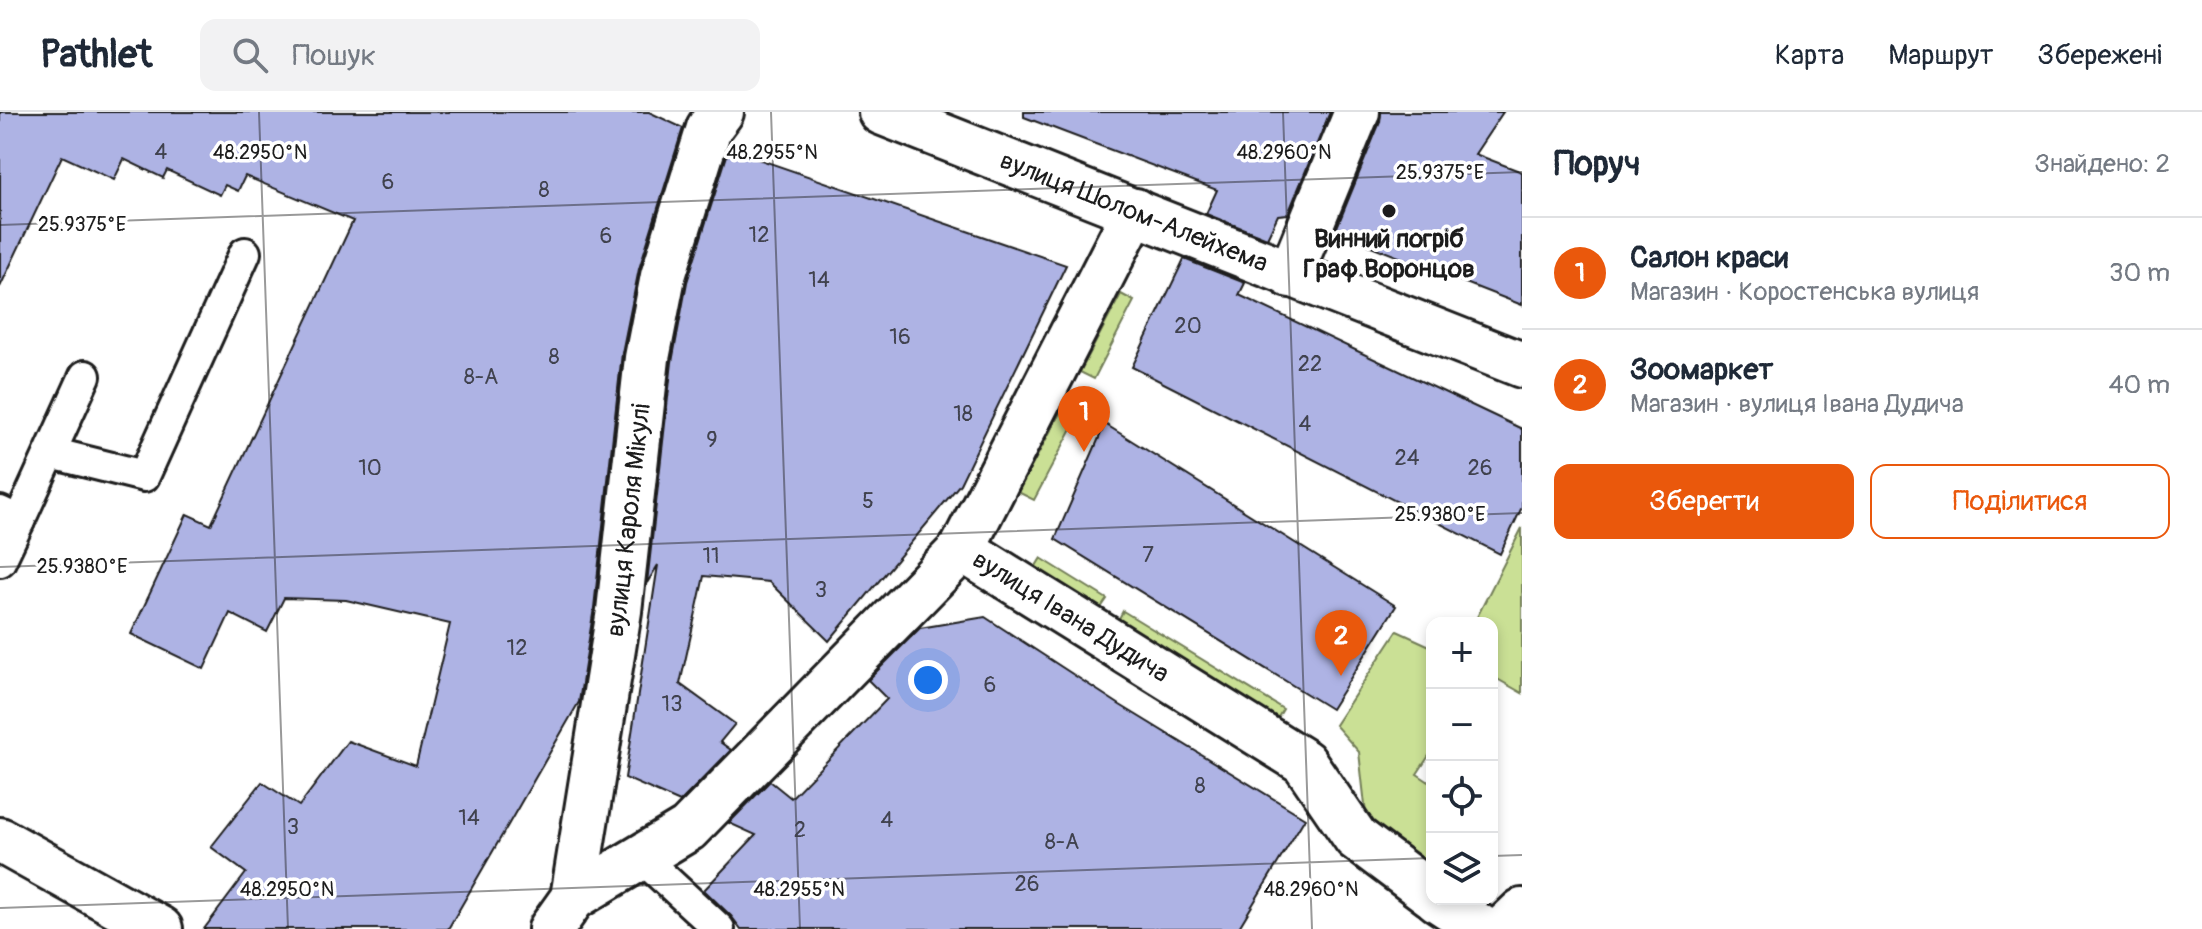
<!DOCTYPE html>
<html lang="uk">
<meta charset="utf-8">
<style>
body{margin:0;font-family:Pangolin,sans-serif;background:#f2f2f3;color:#1f2937}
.controls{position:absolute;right:24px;bottom:24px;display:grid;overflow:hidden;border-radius:16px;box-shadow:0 4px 12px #0003}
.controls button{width:72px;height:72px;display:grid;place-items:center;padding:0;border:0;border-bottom:2px solid #e0e1e3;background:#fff;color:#1f2937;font:40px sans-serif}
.you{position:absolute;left:928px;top:568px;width:28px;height:28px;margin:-20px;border:6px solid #fff;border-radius:50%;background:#1a73e8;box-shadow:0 0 0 12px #1a73e833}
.badge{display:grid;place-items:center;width:52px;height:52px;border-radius:50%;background:#ea580c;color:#fff;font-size:26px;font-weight:700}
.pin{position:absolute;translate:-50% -66px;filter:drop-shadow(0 2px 4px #0008)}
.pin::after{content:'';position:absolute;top:42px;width:28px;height:24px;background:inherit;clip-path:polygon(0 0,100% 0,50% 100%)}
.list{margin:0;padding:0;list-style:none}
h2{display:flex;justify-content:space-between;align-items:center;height:104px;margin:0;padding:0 32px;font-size:34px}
h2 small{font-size:26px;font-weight:400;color:#747a83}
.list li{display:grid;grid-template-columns:52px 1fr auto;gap:24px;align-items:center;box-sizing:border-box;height:112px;padding:0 32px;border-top:2px solid #e0e1e3}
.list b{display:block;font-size:30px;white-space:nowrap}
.list p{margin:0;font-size:26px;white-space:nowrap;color:#747a83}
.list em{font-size:26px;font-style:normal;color:#747a83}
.actions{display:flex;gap:16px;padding:24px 32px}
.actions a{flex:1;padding:18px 0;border:2px solid #ea580c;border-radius:16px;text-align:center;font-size:28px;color:#ea580c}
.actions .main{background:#ea580c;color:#fff}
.icon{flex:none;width:44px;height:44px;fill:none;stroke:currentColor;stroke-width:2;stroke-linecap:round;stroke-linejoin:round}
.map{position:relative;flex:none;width:1522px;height:817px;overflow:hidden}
header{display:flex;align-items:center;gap:48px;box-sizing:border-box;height:112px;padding:0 40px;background:#fff;border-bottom:2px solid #e0e1e3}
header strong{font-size:38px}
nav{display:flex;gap:44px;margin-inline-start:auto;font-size:28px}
.search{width:560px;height:72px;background:#f2f2f3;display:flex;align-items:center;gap:20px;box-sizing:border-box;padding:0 28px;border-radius:16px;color:#747a83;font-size:30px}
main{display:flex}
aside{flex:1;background:#fff}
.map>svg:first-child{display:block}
.green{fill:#cae095;stroke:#737e58;stroke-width:2}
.building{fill:#aeb3e4;stroke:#1c1c1c;stroke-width:2}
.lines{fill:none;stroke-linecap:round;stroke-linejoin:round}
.service-casing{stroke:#1c1c1c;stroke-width:36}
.minor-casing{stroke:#1c1c1c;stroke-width:50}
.primary-casing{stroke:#1c1c1c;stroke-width:50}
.service{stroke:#fff;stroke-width:30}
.minor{stroke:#fff;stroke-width:44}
.primary{stroke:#fff;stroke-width:44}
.ticks{fill:none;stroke:#1c1c1c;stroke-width:2;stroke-opacity:0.45}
.poi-dot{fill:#1c1c1c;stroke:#fff;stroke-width:3}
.labels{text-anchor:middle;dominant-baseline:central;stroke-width:7;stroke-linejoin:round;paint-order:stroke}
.number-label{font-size:22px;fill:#40424e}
.street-label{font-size:26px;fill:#1c1c1c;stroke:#fff}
.poi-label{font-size:26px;font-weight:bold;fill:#1c1c1c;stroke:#fff}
.ticks-label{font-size:20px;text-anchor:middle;fill:#1c1c1c;stroke:#fff;stroke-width:7;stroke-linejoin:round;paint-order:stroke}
</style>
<header>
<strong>Pathlet</strong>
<div class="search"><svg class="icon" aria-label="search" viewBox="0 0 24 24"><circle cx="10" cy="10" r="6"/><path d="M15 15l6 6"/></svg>Пошук</div>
<nav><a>Карта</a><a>Маршрут</a><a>Збережені</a></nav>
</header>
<main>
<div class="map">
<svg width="1522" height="817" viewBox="0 0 1522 817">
<rect width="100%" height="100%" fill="#fff"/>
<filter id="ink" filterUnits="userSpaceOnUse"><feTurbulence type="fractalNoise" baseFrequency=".0125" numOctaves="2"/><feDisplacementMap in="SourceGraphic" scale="16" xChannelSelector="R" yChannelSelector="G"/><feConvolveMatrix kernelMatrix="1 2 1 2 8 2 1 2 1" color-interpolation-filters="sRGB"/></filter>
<g filter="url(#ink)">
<g class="green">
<polygon points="1121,182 1134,189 1094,267 1080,260"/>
<polygon points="1060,301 1076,309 1034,388 1018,380"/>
<polygon points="1522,416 1522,581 1492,564 1492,511 1474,511"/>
<polygon points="1041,446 1107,487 1096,503 1031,462"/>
<polygon points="1123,499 1283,597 1274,612 1115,514"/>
<polygon points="1397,519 1432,535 1432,639 1417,662 1432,672 1432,755 1368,720 1359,640 1335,613"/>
</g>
<g class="building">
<polygon points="0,0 649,0 683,16 639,157 622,241 594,496 579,590 448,817 204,817 246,761 211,735 262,670 299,694 348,629 416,654 450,512 346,488 284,486 267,520 230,501 204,557 131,522 187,402 211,413 353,109 245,64 238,79 225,73 220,83 167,58 163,66 124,47 114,68 62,44 0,175"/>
<polygon points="1024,0 1330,0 1288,102 1278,103 1267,126 1206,102 1217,78 1024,5"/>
<polygon points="1381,0 1503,0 1475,42 1522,60 1522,193 1335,120 1380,10"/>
<polygon points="729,37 1066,153 960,372 829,529 769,470 704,464 680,572 735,612 720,630 731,638 680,690 625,666 658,453 647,471 672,250 687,170"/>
<polygon points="1184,147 1245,171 1239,183 1522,317 1522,395 1500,442 1132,255"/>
<polygon points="1105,312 1396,494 1331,597 1055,427"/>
<polygon points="985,505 1120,593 1305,706 1238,817 741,817 731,804 704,778 756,723 729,711 770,669 791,686 887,587 868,568 920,516"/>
</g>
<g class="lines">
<g class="service-casing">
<g id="service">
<polyline points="51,341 144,364 245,141"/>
<polyline points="0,400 19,409 0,449"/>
<polyline points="19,409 85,264"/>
<polyline points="641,745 719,817"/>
</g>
</g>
<g class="minor-casing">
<g id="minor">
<polyline points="1290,163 1357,0"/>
<polyline points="962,437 1135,99"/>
<polyline points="0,728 160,817"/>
<path id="s1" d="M573,786L688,717L962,437L1304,650L1356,726L1432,783"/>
<polyline points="1437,787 1483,817"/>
<path id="s2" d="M551,817L573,786L619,499L647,246L663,164L709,16L721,0"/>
</g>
</g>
<g class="primary-casing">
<g id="primary">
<path id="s3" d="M881,0C1095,84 1308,170 1522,253"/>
<polyline points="1503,817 1522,799"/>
</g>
</g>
<use href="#service" class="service"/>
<use href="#minor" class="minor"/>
<use href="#primary" class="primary"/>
</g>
</g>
<path class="ticks" d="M259,0L288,817M771,0L800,817M1283,0L1312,817M0,113L1522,60M0,455L1522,401M1492,744L1522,743M0,796L1432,746"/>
<circle class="poi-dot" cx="1389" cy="99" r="8"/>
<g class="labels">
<g class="number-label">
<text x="161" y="40">4</text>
<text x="388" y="70">6</text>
<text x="544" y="78">8</text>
<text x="759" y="123">12</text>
<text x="606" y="124">6</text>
<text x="819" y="168">14</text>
<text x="1188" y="214">20</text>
<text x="900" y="225">16</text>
<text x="554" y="245">8</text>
<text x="1310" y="252">22</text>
<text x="481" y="265">8-А</text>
<text x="963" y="302">18</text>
<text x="1305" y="312">4</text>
<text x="712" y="328">9</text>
<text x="1407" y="346">24</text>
<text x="370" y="356">10</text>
<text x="1480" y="356">26</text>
<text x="868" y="389">5</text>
<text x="1148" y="443">7</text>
<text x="711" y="444">11</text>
<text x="821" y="478">3</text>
<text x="517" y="536">12</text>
<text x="990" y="573">6</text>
<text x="672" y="592">13</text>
<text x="1200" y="674">8</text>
<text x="469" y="706">14</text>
<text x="887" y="708">4</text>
<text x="293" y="715">3</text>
<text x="800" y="718">2</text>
<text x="1062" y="730">8-А</text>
<text x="1027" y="772">26</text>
</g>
<g class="street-label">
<text stroke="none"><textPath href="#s3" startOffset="272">вулиця Шолом-Алейхема</textPath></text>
<text stroke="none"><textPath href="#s2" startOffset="420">вулиця Кароля Мікулі</textPath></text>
<text stroke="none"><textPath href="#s1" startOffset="654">вулиця Івана Дудича</textPath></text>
</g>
<g class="poi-label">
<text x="1389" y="127">Винний погріб<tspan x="1389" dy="30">Граф Воронцов</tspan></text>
</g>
</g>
<g class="ticks-label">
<text x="260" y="47">48.2950°N</text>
<text x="772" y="47">48.2955°N</text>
<text x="1284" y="47">48.2960°N</text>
<text x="1440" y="67">25.9375°E</text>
<text x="82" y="119">25.9375°E</text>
<text x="1440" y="409">25.9380°E</text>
<text x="82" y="461">25.9380°E</text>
<text x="287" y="784">48.2950°N</text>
<text x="799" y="784">48.2955°N</text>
<text x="1311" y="784">48.2960°N</text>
</g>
</svg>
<div class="controls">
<button>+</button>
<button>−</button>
<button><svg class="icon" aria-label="locate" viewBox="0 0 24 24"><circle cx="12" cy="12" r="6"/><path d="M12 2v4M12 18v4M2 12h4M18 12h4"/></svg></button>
<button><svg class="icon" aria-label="layers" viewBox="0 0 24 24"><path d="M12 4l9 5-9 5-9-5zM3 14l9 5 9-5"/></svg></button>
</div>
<div class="you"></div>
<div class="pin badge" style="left:1084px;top:340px">1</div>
<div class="pin badge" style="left:1341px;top:564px">2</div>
</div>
<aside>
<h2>Поруч<small>Знайдено: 2</small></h2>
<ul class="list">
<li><span class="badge">1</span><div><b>Салон краси</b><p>Магазин · Коростенська вулиця</p></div><em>30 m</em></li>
<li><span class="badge">2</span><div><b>Зоомаркет</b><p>Магазин · вулиця Івана Дудича</p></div><em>40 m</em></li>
</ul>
<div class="actions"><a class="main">Зберегти</a><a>Поділитися</a></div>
</aside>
</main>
